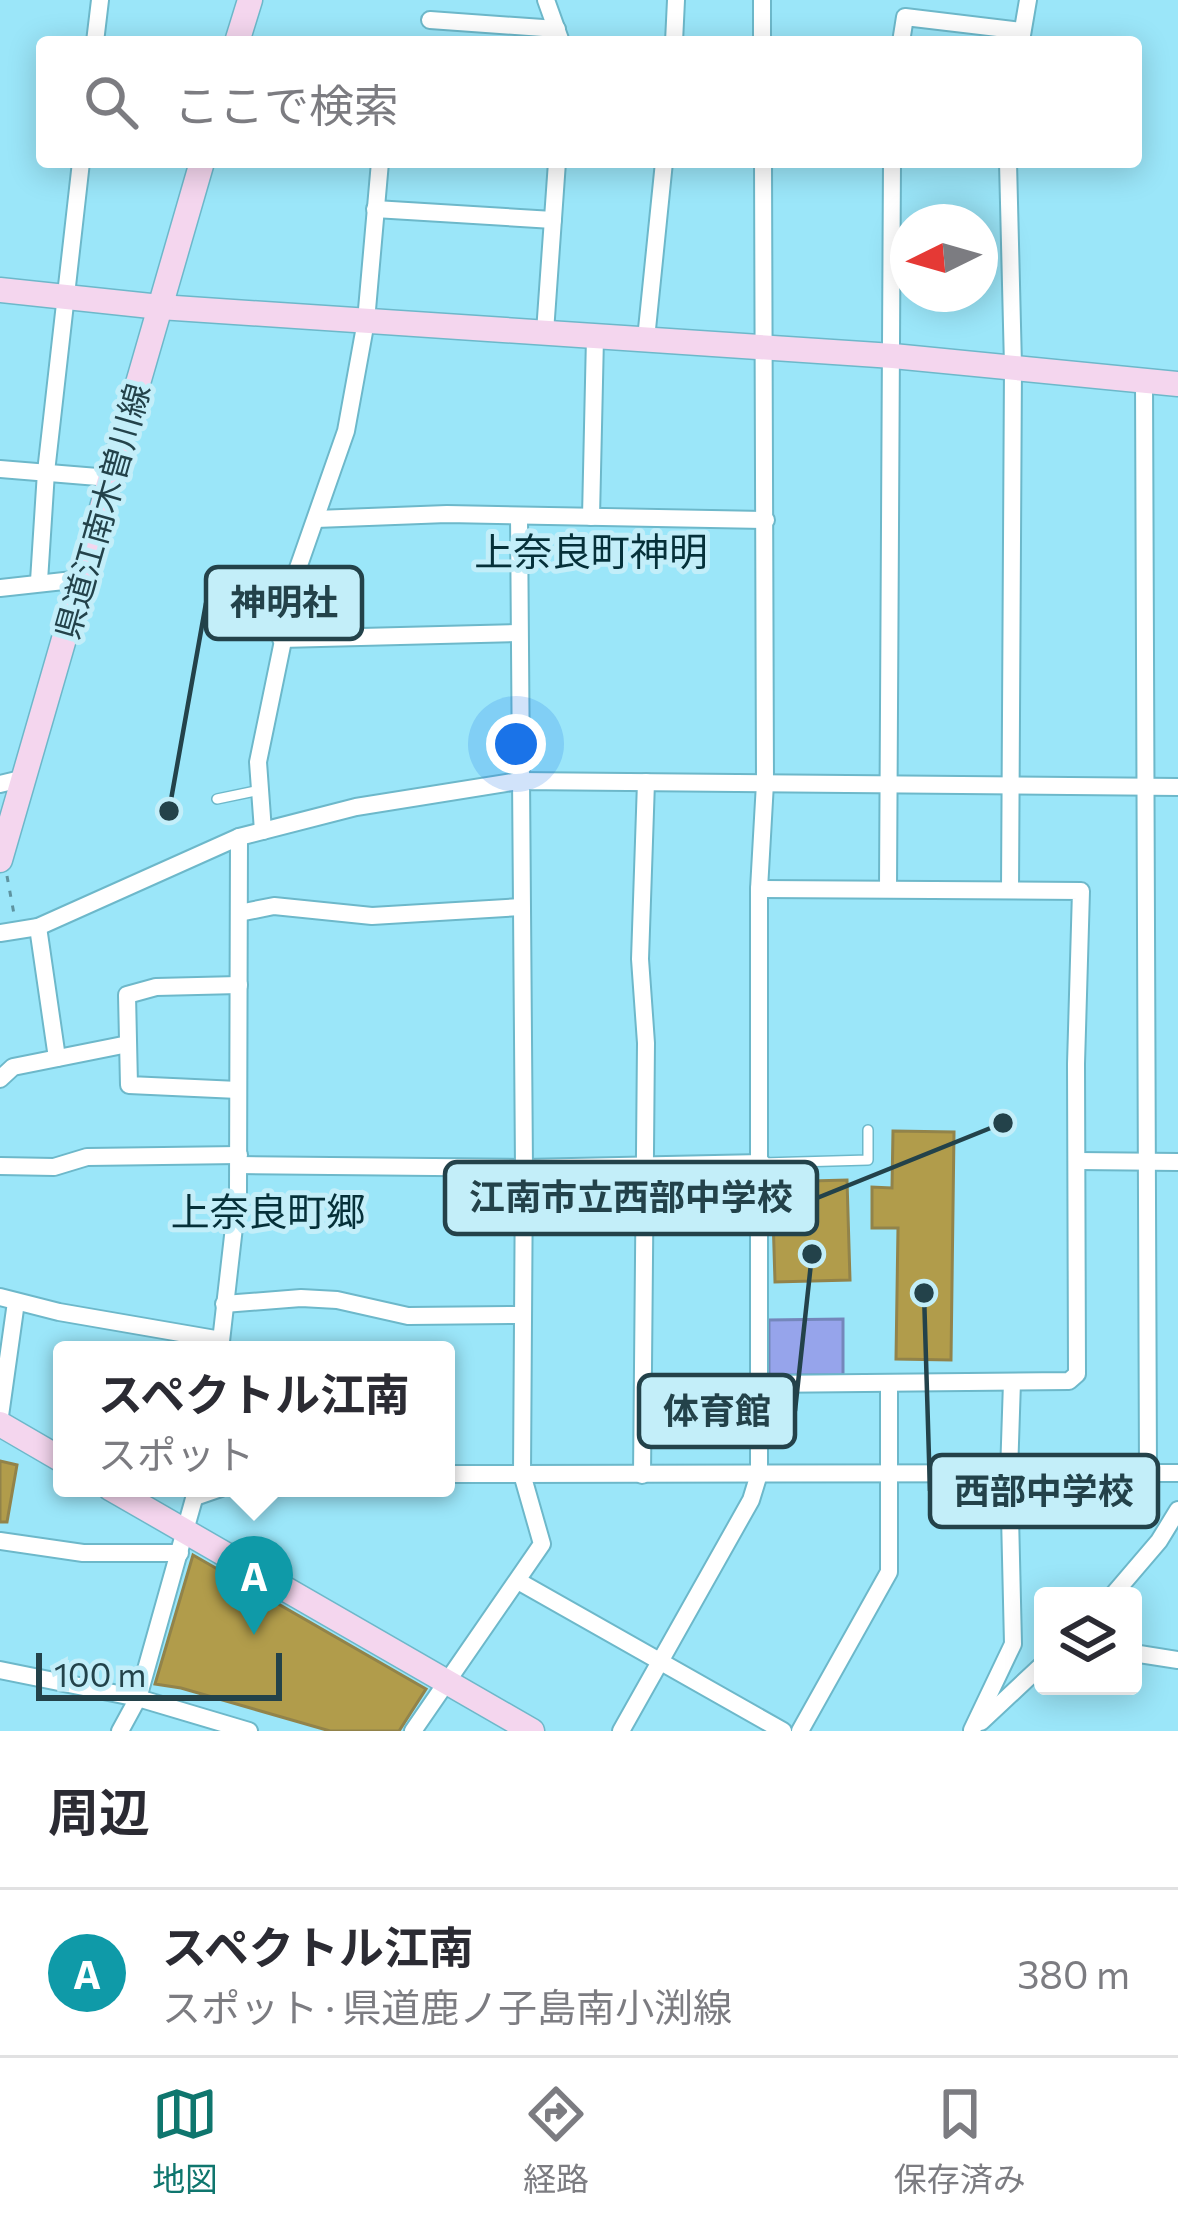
<!DOCTYPE html>
<html lang="ja">
<meta charset="utf-8">
<style>
body{margin:0;font-family:Commissioner,"Noto Sans JP",sans-serif;background:#f2f2f3;color:#2b2b33}
.controls{position:absolute;right:36px;bottom:36px;display:grid;overflow:hidden;border-radius:12px;box-shadow:0 6px 30px #0003}
.controls button{width:108px;height:108px;display:grid;place-items:center;padding:0;border:0;border-bottom:3px solid #e1e1e2;background:#fff;color:#2b2b33;font:60px sans-serif}
.compass{position:absolute;left:890px;top:204px;width:108px;height:108px;border-radius:50%;background:#fff;box-shadow:0 6px 30px #0003;rotate:265deg}
.scale{position:absolute;left:36px;bottom:30px;width:246px;box-sizing:border-box;padding-left:12px;border:6px solid #23424a;border-top:0;font-size:33px;line-height:42px;white-space:nowrap;color:#23424a;-webkit-text-stroke:9px #c3eef9;paint-order:stroke}
.you{position:absolute;left:516px;top:744px;width:42px;height:42px;margin:-30px;border:9px solid #fff;border-radius:50%;background:#1a73e8;box-shadow:0 0 0 18px #1a73e833}
.badge{display:grid;place-items:center;width:78px;height:78px;border-radius:50%;background:#0f766e;color:#fff;font-size:39px;font-weight:700}
.pin{position:absolute;translate:-50% -99px;filter:drop-shadow(0 3px 6px #0008)}
.pin::after{content:'';position:absolute;top:63px;width:42px;height:36px;background:inherit;clip-path:polygon(0 0,100% 0,50% 100%)}
.popup{position:absolute;left:53px;top:1341px;width:402px;height:156px;box-sizing:border-box;display:grid;place-content:center;border-radius:12px;background:#fff;filter:drop-shadow(0 3px 9px #0005);font-size:39px;white-space:nowrap;color:#7c7c81}
.popup b{font-size:45px;color:#2b2b33}
.popup::after{content:'';position:absolute;left:50%;top:100%;margin-left:-24px;border:24px solid transparent;border-top-color:#fff}
.list{margin:0;padding:0;list-style:none}
h2{display:flex;justify-content:space-between;align-items:center;height:156px;margin:0;padding:0 48px;font-size:51px}
h2 small{font-size:39px;font-weight:400;color:#7c7c81}
.list li{display:grid;grid-template-columns:78px 1fr auto;gap:36px;align-items:center;box-sizing:border-box;height:168px;padding:0 48px;border-top:3px solid #e1e1e2}
.list b{display:block;font-size:45px;white-space:nowrap}
.list p{margin:0;font-size:39px;white-space:nowrap;color:#7c7c81}
.list em{font-size:39px;font-style:normal;color:#7c7c81}
.icon{flex:none;width:66px;height:66px;fill:none;stroke:currentColor;stroke-width:2;stroke-linecap:round;stroke-linejoin:round}
.map{position:relative;flex:none;width:1178px;height:1731px;overflow:hidden}
.search{position:absolute;background:#fff;box-shadow:0 6px 30px #0003;left:36px;right:36px;top:36px;height:132px;display:flex;align-items:center;gap:30px;box-sizing:border-box;padding:0 42px;border-radius:12px;color:#7c7c81;font-size:45px}
.sheet{height:324px;background:#fff}
nav{display:flex;justify-content:space-around;align-items:center;box-sizing:border-box;height:168px;border-top:3px solid #e1e1e2;background:#fff;font-size:33px;color:#7c7c81}
nav a{display:grid;justify-items:center;gap:6px}
nav .on{color:#0f766e}
.map>svg:first-child{display:block}
.water{fill:#96a4eb;stroke:#7487bb;stroke-width:3}
.building{fill:#b19c4b;stroke:#92834a;stroke-width:3}
.lines{fill:none;stroke-linecap:round;stroke-linejoin:round}
.lane-casing{stroke:#6db8ca;stroke-width:12}
.street-casing{stroke:#6db8ca;stroke-width:20}
.secondary-casing{stroke:#6db8ca;stroke-width:27}
.path{stroke:#5e93a0;stroke-width:3;stroke-dasharray:6 9;stroke-linecap:butt}
.lane{stroke:#fff;stroke-width:9}
.street{stroke:#fff;stroke-width:16}
.secondary{stroke:#f4d6ee;stroke-width:24}
.labels{text-anchor:middle;dominant-baseline:central;stroke-width:10;stroke-linejoin:round;paint-order:stroke}
.street-label{font-size:33px;fill:#23424a;stroke:#c3eef9}
.quarter-label{font-size:39px;fill:#053039;stroke:#c3eef9}
.leader{fill:none;stroke:#23424a;stroke-width:4.5}
.callout-dot{fill:#23424a;stroke:#c3eef9;stroke-width:4.5}
.callout{fill:#c3eef9;stroke:#23424a;stroke-width:4.5}
.callout-label{font-size:36px;text-anchor:middle;font-weight:bold;fill:#23424a}
</style>
<div class="map">
<svg width="1178" height="1731" viewBox="0 0 1178 1731">
<rect width="100%" height="100%" fill="#9be6f9"/>
<polygon class="water" points="843,1319 843,1375 769,1375 769,1320"/>
<g class="building">
<polygon points="893,1131 954,1132 951,1360 896,1359 898,1228 872,1228 872,1187 892,1188"/>
<polygon points="847,1180 850,1280 775,1282 772,1182"/>
<polygon points="0,1461 17,1465 7,1522 0,1522"/>
<polygon points="193,1555 426,1689 399,1731 330,1731 181,1688 155,1684"/>
</g>
<g class="lines">
<g class="lane-casing">
<g id="lane">
<polyline points="217,799 260,790"/>
<polyline points="762,1163 868,1160 868,1130"/>
</g>
</g>
<g class="street-casing">
<g id="street">
<polyline points="546,0 561,42"/>
<polyline points="762,0 762,42"/>
<polyline points="430,20 557,29"/>
<polyline points="1021,41 1028,0"/>
<polyline points="95,42 100,0"/>
<polyline points="674,42 676,0"/>
<polyline points="901,42 905,17 1022,31"/>
<polyline points="1008,162 1013,366 1010,890"/>
<polyline points="375,209 553,220"/>
<polyline points="545,332 557,162"/>
<polyline points="646,339 664,162"/>
<polyline points="1144,381 1148,1473"/>
<polyline points="0,469 110,478"/>
<polyline points="591,517 595,337"/>
<polyline points="316,519 447,514 766,520"/>
<polyline points="39,581 46,472 81,162"/>
<polyline points="0,588 82,579"/>
<polyline points="281,639 519,633"/>
<polyline points="0,784 25,778"/>
<polyline points="263,831 258,762 298,568 346,431 366,321 380,162"/>
<polyline points="759,889 1081,891 1076,1064 1077,1374 1069,1381 760,1384"/>
<polyline points="888,889 892,162"/>
<polyline points="239,913 274,906 372,916 521,907"/>
<polyline points="38,927 57,1058"/>
<polyline points="0,933 38,927 239,837 356,807 519,781 1178,787"/>
<polyline points="0,1079 13,1067 128,1044"/>
<polyline points="238,1090 129,1085 127,995 156,987 239,985"/>
<polyline points="1078,1161 1178,1162"/>
<polyline points="239,1165 524,1168 762,1163"/>
<polyline points="0,1166 54,1167 87,1157 239,1155"/>
<polyline points="0,1297 59,1312 221,1340"/>
<polyline points="224,1304 301,1298 337,1300 408,1316 521,1315"/>
<polyline points="220,1350 238,1192 239,837"/>
<polyline points="0,1416 16,1302"/>
<polyline points="446,1474 1178,1473"/>
<polyline points="642,1475 646,1043 640,959 646,782"/>
<polyline points="195,1497 221,1488"/>
<polyline points="0,1541 83,1553 180,1553"/>
<polyline points="518,1581 783,1731"/>
<polyline points="1112,1596 1159,1541 1178,1510"/>
<polyline points="1133,1653 1178,1660"/>
<polyline points="0,1670 138,1698 249,1731"/>
<polyline points="981,1722 1043,1664"/>
<polyline points="972,1730 1013,1644 1009,1473 1012,1382"/>
<polyline points="120,1731 138,1698 197,1488"/>
<polyline points="413,1731 542,1544 522,1474 524,1168 519,516"/>
<polyline points="621,1731 751,1500 759,1474 759,889 765,783 763,162"/>
<polyline points="800,1731 889,1572 889,1385"/>
</g>
</g>
<g class="secondary-casing">
<g id="secondary">
<polyline points="237,42 250,0"/>
<polyline points="0,290 160,307 893,356 1178,384"/>
<polyline points="0,860 202,162"/>
<polyline points="0,1424 62,1460"/>
<polyline points="110,1488 532,1731"/>
</g>
</g>
<polyline class="path" points="7,876 14,914"/>
<use href="#lane" class="lane"/>
<use href="#street" class="street"/>
<use href="#secondary" class="secondary"/>
</g>
<g class="labels">
<g class="street-label">
<text transform="translate(101 511) rotate(-74)">県道江南木曽川線</text>
</g>
<g class="quarter-label">
<text x="591" y="550">上奈良町神明</text>
<text x="268" y="1210">上奈良町郷</text>
</g>
</g>
<path class="leader" d="M169 811L206 603M1003 1123L817 1198M812 1254L795 1411M924 1293L930 1491"/>
<g class="callout-dot">
<circle cx="169" cy="811" r="12"/>
<circle cx="1003" cy="1123" r="12"/>
<circle cx="812" cy="1254" r="12"/>
<circle cx="924" cy="1293" r="12"/>
</g>
<g class="callout">
<rect x="206" y="567" width="156" height="72" rx="12"/>
<rect x="445" y="1162" width="372" height="72" rx="12"/>
<rect x="639" y="1375" width="156" height="72" rx="12"/>
<rect x="930" y="1455" width="228" height="72" rx="12"/>
</g>
<g class="callout-label">
<text x="284" y="615">神明社</text>
<text x="631" y="1210">江南市立西部中学校</text>
<text x="717" y="1424">体育館</text>
<text x="1044" y="1504">西部中学校</text>
</g>
</svg>
<div class="controls">
<button><svg class="icon" aria-label="layers" viewBox="0 0 24 24"><path d="M12 4l9 5-9 5-9-5zM3 14l9 5 9-5"/></svg></button>
</div>
<svg class="compass" viewBox="-18 -18 36 36"><path d="M0-13l5 13h-10z" fill="#e53935"/><path d="M0 13l5-13h-10z" fill="#7c7c81"/></svg>
<div class="scale">100 m</div>
<div class="you"></div>
<div class="pin badge" style="left:254px;top:1635px;background:#0f9aa8">A</div>
<div class="popup"><b>スペクトル江南</b>スポット</div>
<div class="search"><svg class="icon" aria-label="search" viewBox="0 0 24 24"><circle cx="10" cy="10" r="6"/><path d="M15 15l6 6"/></svg>ここで検索</div>
</div>
<section class="sheet">
<h2>周辺<small></small></h2>
<ul class="list">
<li><span class="badge" style="background:#0f9aa8">A</span><div><b>スペクトル江南</b><p>スポット · 県道鹿ノ子島南小渕線</p></div><em>380 m</em></li>
</ul>
</section>
<nav>
<a class="on"><svg class="icon" aria-label="map" viewBox="0 0 24 24"><path d="M3 6l6-2 6 2 6-2v14l-6 2-6-2-6 2zM9 4v14M15 6v14"/></svg>地図</a>
<a><svg class="icon" aria-label="directions" viewBox="0 0 24 24"><path d="M12 3l9 9-9 9-9-9zM9 14v-3h6M13 9l2 2-2 2"/></svg>経路</a>
<a><svg class="icon" aria-label="saved" viewBox="0 0 24 24"><path d="M7 4h10v16l-5-4-5 4z"/></svg>保存済み</a>
</nav>
